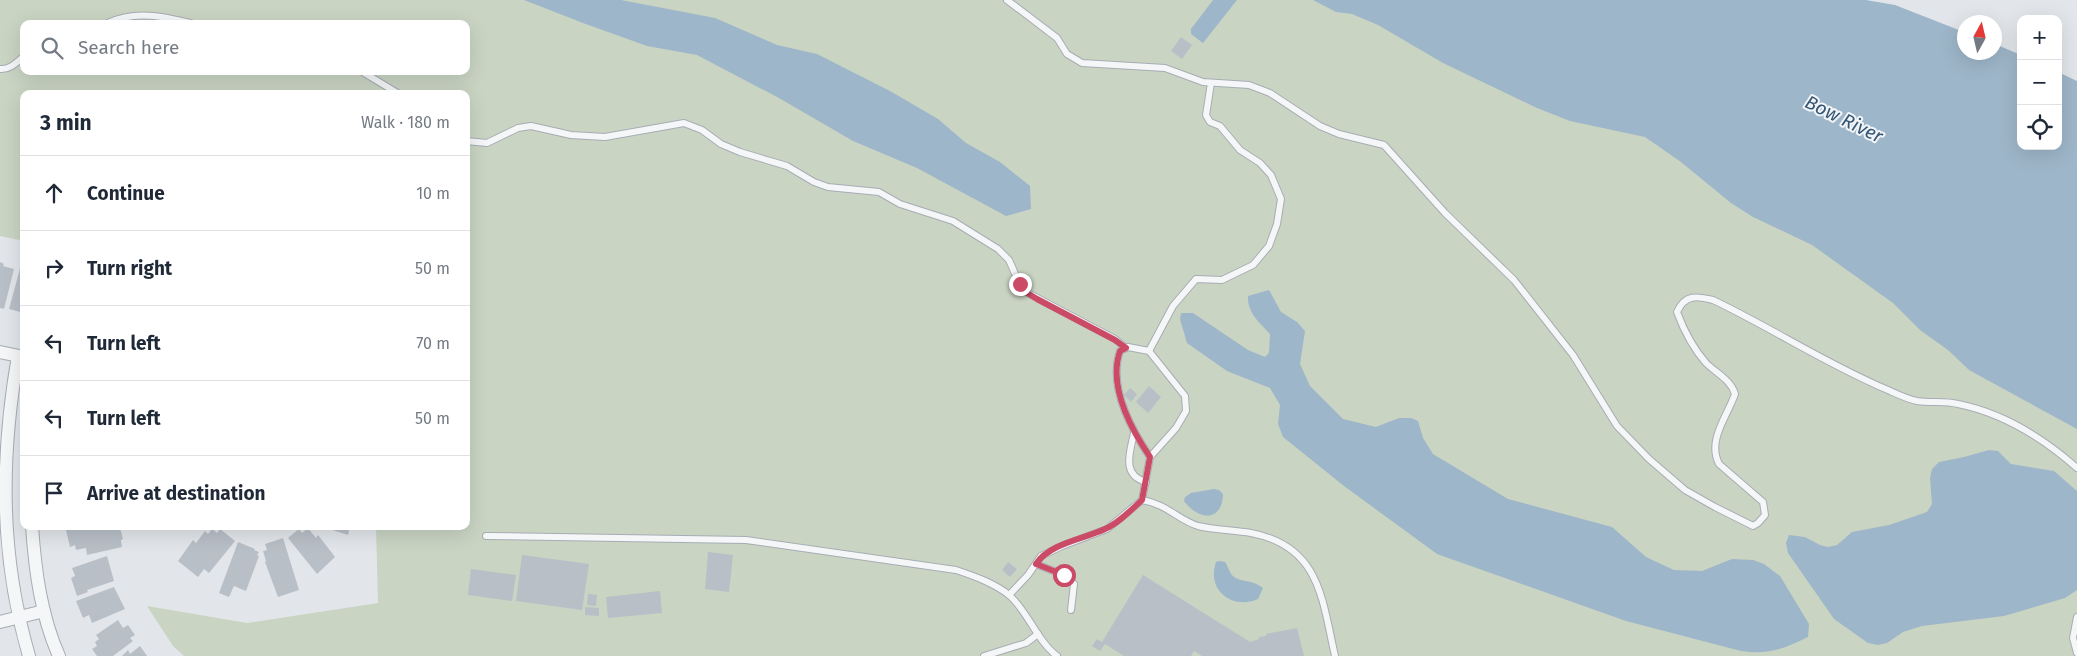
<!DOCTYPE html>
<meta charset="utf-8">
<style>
body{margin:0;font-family:"Fira Sans",sans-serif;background:#f2f2f3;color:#1f2937}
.controls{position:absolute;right:15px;top:15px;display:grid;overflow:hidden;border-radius:10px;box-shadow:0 5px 20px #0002}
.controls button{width:45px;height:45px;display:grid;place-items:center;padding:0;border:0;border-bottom:1px solid #e0e1e3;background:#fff;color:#1f2937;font:25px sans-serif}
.compass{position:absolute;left:1957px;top:15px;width:45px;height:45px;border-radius:50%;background:#fff;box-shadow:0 5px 20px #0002;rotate:8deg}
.stop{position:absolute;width:15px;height:15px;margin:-11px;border:4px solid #cb4b67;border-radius:50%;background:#fff}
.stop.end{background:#cb4b67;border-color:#fff;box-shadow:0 1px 5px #0008}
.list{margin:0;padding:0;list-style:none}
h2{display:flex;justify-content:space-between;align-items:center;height:65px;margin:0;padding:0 20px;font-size:21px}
h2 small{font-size:16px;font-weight:400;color:#747a83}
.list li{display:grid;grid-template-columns:32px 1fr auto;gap:15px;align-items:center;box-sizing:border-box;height:75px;padding:0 20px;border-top:1px solid #e0e1e3}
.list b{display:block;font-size:19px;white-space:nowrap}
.list em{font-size:16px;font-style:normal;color:#747a83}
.icon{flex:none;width:28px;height:28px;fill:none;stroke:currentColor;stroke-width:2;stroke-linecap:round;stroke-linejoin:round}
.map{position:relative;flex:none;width:2077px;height:656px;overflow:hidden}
.search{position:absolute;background:#fff;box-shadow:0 5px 20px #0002;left:20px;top:20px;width:450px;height:55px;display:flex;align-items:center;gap:12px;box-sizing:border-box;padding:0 18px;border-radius:10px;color:#747a83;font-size:19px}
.panel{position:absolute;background:#fff;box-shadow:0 5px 20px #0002;left:20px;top:90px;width:450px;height:440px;border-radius:10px}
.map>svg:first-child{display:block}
.green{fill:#c9d4c3;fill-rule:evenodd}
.water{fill:#9eb6c9}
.building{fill:#b9bfc7}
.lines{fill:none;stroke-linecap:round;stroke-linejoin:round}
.lane-casing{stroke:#a7adb4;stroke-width:8}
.street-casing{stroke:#a7adb4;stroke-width:14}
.lane{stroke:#f5f6f8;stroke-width:6}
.street{stroke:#f5f6f8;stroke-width:12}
.route{stroke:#cb4b67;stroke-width:6}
.labels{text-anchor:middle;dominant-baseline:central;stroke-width:4;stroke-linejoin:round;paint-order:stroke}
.water-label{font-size:19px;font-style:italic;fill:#355675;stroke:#f2f5f7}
</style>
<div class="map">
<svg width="2077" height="656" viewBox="0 0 2077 656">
<rect width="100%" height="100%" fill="#e2e6ea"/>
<path class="green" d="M0,0H1356L1661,128L2077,412V656H184L173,646L147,606L247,623L378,603L376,526H466V94H24V241L0,236ZM24,24H466V71H24Z"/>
<g class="water">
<polygon points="524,0 621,0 715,18 777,45 817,54 890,91 938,119 966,143 1000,162 1030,186 1031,209 1006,216 917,168 853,141 779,98 697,55 647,46 583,23"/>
<polygon points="1213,0 1237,0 1203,43 1191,34 1191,29"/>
<polygon points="1313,0 1866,0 1895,5 1964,32 1964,52 1994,52 1995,44 2021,55 2021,146 2058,146 2058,72 2077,81 2077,429 1969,370 1948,350 1920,330 1893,303 1812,245 1753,217 1731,203 1681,162 1645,137 1570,121 1537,108 1443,63 1378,25 1352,14 1336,12"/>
<path d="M1269,290L1281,312L1297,322L1305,331L1300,364L1310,386L1343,419L1376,427L1399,418H1411L1418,421L1423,438L1433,454L1508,499L1612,527L1646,557L1674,570L1702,571L1732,559L1753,560L1764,564L1780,576L1809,624L1808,637C1783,649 1769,655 1741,651L1626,621L1437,554L1344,486L1283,437L1278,424L1280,405L1270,388L1227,371L1187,343L1180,319L1181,313H1193L1248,350L1265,357L1269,353L1270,334C1260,323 1247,313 1248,296Z"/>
<polygon points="1989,450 1998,451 2011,464 2054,471 2077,491 2077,590 2065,598 2004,616 1922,626 1903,632 1887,643 1878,645 1868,643 1834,619 1788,553 1786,543 1789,535 1805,537 1820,545 1828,547 1837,545 1852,532 1889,525 1927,512 1932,504 1930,478 1932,469 1939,462 1964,457"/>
<path d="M1214,489L1219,490L1223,494C1222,523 1198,520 1184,501L1185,497L1191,493Z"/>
<path d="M1220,561L1225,562C1228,566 1229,572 1233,576C1240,583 1250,578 1263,588L1258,599C1233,610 1206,591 1216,562Z"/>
</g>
<g class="building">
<polygon points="1181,37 1192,45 1182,59 1171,51"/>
<polygon points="0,262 4,264 3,266 14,269 4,309 0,308"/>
<polygon points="21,265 24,265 24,313 9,309"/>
<polygon points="1149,386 1161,397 1148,413 1136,402"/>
<polygon points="1130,388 1137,394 1131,402 1124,395"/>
<polygon points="85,526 86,529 100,526 118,526 120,528 123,539 121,540 122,547 87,555 86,548 76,550 75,545 70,547 66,530"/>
<polygon points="320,526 350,526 348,535"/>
<polygon points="308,528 316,538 318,535 335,557 317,574 288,538 299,529 302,533"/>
<polygon points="212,529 217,533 220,529 235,541 209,573 204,569 198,577 178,561 193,540 196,543 205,531 208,534"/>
<polygon points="283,538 299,590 278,597 265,562 266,561 263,551 267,550 265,544"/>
<polygon points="238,542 255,549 254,550 259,552 257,555 259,556 246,591 234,586 229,597 219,593"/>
<polygon points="708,552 733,555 729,592 705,589"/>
<polygon points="522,555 589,564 582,610 516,601"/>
<polygon points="107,556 114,581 87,590 88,592 77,596 71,578 75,576 72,568"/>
<polygon points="1008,562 1017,569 1010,577 1002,570"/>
<polygon points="471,569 516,575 512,601 468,595"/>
<polygon points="1143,575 1250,642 1259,639 1259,637 1266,636 1266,634 1297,628 1304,656 1202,656 1194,651 1191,656 1124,656 1105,644 1100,651 1092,646 1097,639 1102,642"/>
<polygon points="114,587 125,609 92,623 89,615 83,618 76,601"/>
<polygon points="660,591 662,613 608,618 606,597"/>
<polygon points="588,594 597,595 596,606 587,605"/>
<polygon points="585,607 599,608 599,616 585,615"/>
<polygon points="118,620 123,628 128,625 135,635 130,638 133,641 113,656 97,656 92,649 97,646 95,642 99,639 96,635"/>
<polygon points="140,646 147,656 122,656 128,650 130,654"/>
</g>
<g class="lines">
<g class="lane-casing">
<g id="lane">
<path d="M1007,0L1057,38L1067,54L1082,63L1165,68L1203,82L1249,85L1270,93L1320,126L1339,134L1384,145L1445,213L1514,280L1573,355L1617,426L1649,459L1685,490L1715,507L1753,526L1758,523L1765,515L1763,502L1719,464C1707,440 1727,417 1735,394C1731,380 1716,373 1706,363C1692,347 1684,331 1677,312C1685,294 1697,296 1713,300C1772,328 1828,365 1888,390C1897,394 1907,399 1917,401C1931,403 1945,401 1958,404C2003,413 2043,438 2077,468"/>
<path d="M105,24C135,10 163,16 194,24"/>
<path d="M0,69C10,70 17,62 24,56"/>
<polyline points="361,71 399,94"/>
<polyline points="466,141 487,143 518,128 531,126 571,135 605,137 684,123 702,130 721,144 740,152 787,166 814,182 828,187 879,192 900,204 953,221 998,249 1009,260 1020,285 1024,291 1115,339 1126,348"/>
<polyline points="1149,351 1173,306 1196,279 1222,280 1253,265 1269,246 1277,224 1281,199 1271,175 1260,163 1240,150 1220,126 1210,122 1206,115 1211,83"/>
<path d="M1134,433C1130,452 1121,475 1146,482"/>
<path d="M1142,500C1167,504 1178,520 1198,526C1215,530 1233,530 1251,533C1320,546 1322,599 1335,656"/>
<path d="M486,536L746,540L956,570C974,576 994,583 1009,595C1027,610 1037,641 1057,656"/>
<polyline points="1036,564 1064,575 1074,584 1071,610"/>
<path d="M1009,595L1028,575L1041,556L1062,546L1107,529L1142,500L1150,457L1176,428L1186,411L1185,396L1149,351L1128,347L1120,351C1108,386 1131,429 1150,457"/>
<polyline points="2077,617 2073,638 2077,653"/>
<polyline points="984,656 1026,643 1038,634"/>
</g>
</g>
<g class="street-casing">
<g id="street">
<polyline points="0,352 24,357"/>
<path d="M18,356C0,459 0,556 29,656"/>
<path d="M32,526C35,570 41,616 59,656"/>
<polyline points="0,622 44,611"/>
</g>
</g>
<use href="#lane" class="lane"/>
<use href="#street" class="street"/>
</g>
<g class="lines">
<path class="route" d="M1020,284L1024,291L1037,299L1115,340L1126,348L1120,351C1108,386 1131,429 1150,457L1142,500C1131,510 1119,523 1105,529C1084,539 1050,543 1036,564L1064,575"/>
</g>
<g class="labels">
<g class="water-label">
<text transform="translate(1844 119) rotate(26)">Bow River</text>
</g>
</g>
</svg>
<div class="controls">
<button>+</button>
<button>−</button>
<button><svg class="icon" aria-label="locate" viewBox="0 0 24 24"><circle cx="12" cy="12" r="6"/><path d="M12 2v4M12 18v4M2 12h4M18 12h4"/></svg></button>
</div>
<svg class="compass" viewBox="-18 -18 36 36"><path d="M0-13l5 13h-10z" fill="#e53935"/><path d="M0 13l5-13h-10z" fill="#747a83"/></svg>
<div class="stop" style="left:1064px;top:575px"></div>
<div class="stop end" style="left:1020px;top:284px"></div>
<div class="search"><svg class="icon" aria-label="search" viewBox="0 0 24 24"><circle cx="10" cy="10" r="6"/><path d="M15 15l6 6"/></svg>Search here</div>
<section class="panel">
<h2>3 min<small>Walk · 180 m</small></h2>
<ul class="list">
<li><svg class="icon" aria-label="ahead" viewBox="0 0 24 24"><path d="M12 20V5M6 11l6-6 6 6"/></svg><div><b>Continue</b></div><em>10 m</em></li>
<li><svg class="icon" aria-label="right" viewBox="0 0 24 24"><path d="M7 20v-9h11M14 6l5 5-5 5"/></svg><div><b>Turn right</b></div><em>50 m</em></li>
<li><svg class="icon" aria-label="left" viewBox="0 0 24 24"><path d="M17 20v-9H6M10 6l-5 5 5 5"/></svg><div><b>Turn left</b></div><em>70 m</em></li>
<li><svg class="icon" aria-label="left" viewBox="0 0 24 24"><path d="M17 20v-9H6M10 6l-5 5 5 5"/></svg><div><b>Turn left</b></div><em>50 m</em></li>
<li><svg class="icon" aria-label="arrive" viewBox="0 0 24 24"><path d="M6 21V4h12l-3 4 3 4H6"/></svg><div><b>Arrive at destination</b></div></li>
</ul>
</section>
</div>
